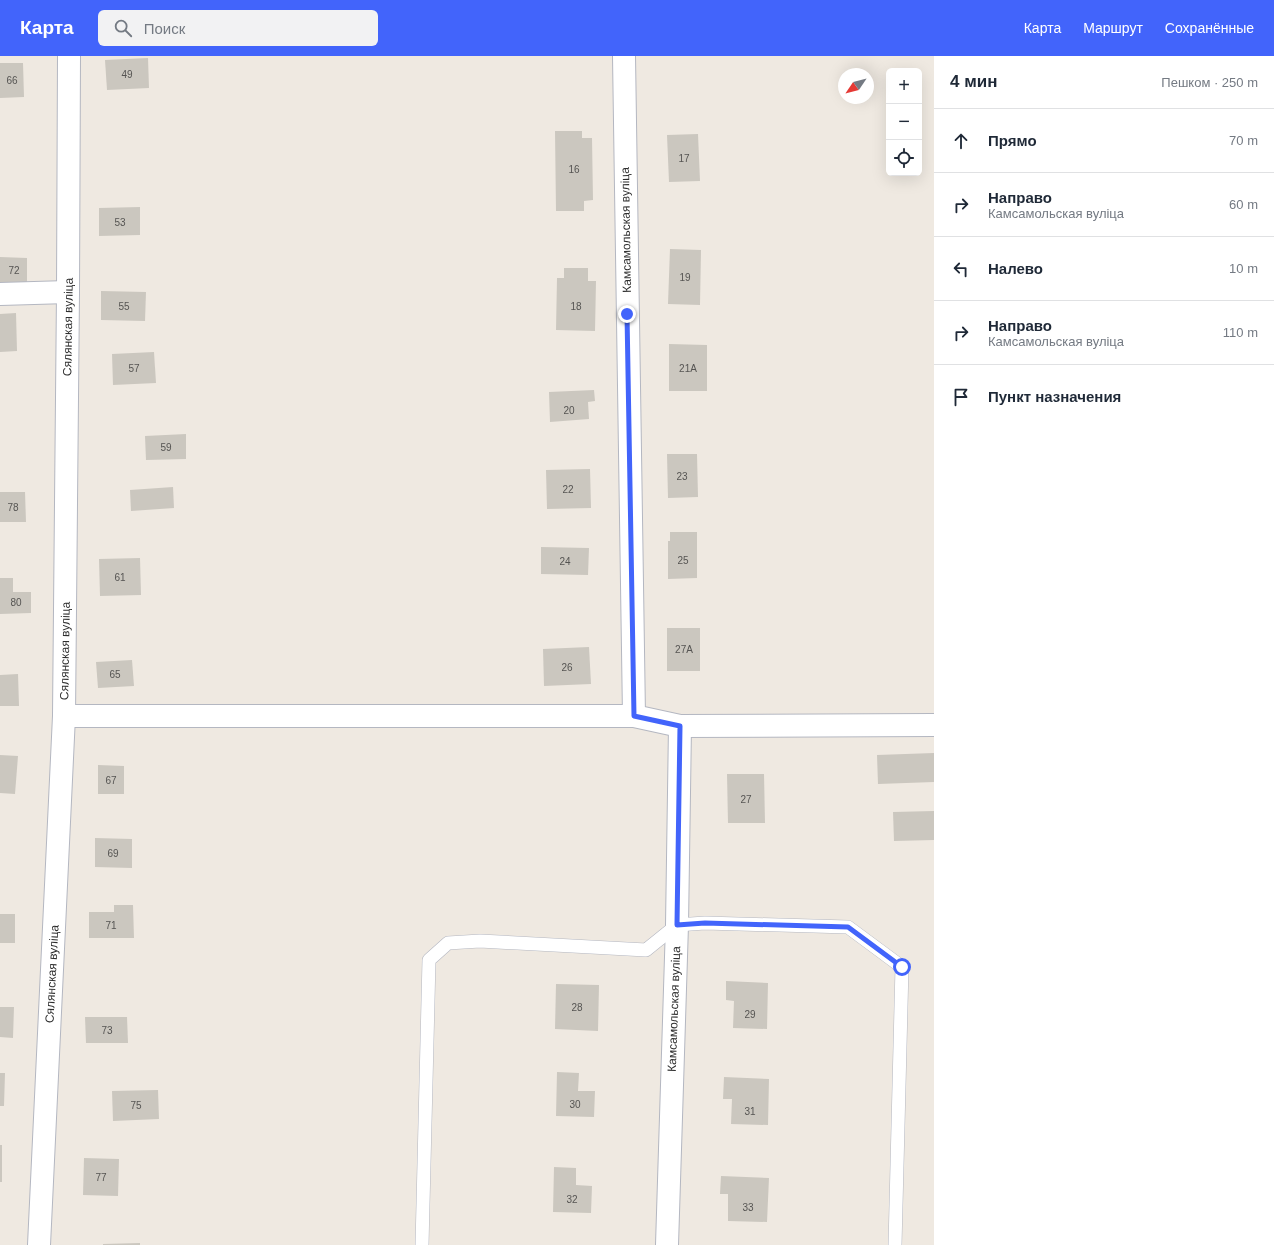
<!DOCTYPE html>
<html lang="ru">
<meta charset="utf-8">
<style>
body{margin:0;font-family:Helvetica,sans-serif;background:#f2f2f3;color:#1f2937}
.controls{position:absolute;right:12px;top:12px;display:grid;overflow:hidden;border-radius:6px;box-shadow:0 4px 16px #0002}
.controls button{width:36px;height:36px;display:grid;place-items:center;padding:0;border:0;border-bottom:1px solid #e0e1e3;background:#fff;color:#1f2937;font:20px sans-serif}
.compass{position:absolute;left:838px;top:12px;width:36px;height:36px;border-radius:50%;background:#fff;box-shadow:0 4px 16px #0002;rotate:235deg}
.stop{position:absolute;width:12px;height:12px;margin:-9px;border:3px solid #4264fb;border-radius:50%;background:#fff}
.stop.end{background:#4264fb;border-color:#fff;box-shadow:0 1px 4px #0008}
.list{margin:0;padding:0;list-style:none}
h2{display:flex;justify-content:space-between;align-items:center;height:52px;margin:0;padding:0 16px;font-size:17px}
h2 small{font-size:13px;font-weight:400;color:#747a83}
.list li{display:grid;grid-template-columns:26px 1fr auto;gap:12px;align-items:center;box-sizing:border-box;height:64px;padding:0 16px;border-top:1px solid #e0e1e3}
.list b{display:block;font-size:15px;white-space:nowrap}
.list p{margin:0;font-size:13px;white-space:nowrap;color:#747a83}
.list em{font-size:13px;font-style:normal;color:#747a83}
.icon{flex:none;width:22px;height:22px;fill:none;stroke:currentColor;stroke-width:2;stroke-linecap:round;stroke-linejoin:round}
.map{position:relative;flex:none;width:934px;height:1189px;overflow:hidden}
header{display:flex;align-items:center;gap:24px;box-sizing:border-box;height:56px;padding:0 20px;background:#4264fb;color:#fff}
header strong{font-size:19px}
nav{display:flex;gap:22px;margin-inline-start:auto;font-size:14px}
.search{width:280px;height:36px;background:#f2f2f3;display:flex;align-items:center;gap:10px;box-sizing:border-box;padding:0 14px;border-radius:6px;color:#747a83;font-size:15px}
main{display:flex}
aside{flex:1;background:#fff}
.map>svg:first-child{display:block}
.building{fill:#cbc7bf}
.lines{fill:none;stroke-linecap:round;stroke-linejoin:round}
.lane-casing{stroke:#b4b7c1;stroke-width:14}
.street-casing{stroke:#b4b7c1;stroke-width:24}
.secondary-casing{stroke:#b4b7c1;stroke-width:24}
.lane{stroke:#fff;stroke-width:13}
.street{stroke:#fff;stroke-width:22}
.secondary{stroke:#fff;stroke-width:22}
.route{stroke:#4264fb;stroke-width:5}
.labels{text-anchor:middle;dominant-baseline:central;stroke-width:3.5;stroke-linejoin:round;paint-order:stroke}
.number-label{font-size:10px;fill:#555452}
.street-label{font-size:12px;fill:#2e2e2e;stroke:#fff}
</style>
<header>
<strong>Карта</strong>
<div class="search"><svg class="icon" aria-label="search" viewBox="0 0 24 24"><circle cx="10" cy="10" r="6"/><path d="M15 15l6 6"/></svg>Поиск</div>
<nav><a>Карта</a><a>Маршрут</a><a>Сохранённые</a></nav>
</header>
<main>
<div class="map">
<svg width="934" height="1189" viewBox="0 0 934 1189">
<rect width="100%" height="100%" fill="#efe9e1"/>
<g class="building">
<polygon points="148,2 149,32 107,34 105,4"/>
<polygon points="0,7 23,7 24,41 0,42"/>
<polygon points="555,75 582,75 582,82 592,82 593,144 584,145 584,155 556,155"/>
<polygon points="698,78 700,125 669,126 667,79"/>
<polygon points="140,151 140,179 99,180 99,152"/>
<polygon points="670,193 701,194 700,249 668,248"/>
<polygon points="0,201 27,202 27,226 0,226"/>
<polygon points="564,212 588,212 588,225 596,225 595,275 556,274 557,222 564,222"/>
<polygon points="101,235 146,236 145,265 101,264"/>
<polygon points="16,257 17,295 0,296 0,258"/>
<polygon points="669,288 707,289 707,335 669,335"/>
<polygon points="154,296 156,327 113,329 112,298"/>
<polygon points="594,334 595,345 588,346 589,363 550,366 549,336"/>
<polygon points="186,378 186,403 146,404 145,380"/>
<polygon points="667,398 697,398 698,441 668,442"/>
<polygon points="590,413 591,452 547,453 546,414"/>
<polygon points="173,431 174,452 131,455 130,434"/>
<polygon points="0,436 25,436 26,466 0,466"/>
<polygon points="670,476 697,476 697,522 668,523 668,485 670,485"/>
<polygon points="541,491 589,492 588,519 541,518"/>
<polygon points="140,502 141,539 100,540 99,503"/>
<polygon points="0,522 13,522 13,536 31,536 31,557 0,558"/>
<rect x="667" y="572" width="33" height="43"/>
<polygon points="589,591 591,628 544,630 543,593"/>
<polygon points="132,604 134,630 98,632 96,606"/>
<polygon points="18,618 19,650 0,650 0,619"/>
<polygon points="934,697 934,726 878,728 877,699"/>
<polygon points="0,699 18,700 15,738 0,737"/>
<polygon points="98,709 124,710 124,738 98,738"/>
<polygon points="727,718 764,718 765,767 728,767"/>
<polygon points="934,755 934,784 894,785 893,756"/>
<polygon points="95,782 132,783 132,812 95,811"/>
<polygon points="114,849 133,849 134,882 89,882 89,856 114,856"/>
<rect x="0" y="858" width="15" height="29"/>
<polygon points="726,925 768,927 767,973 733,972 734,945 726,944"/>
<polygon points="556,928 599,929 598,975 555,973"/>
<polygon points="0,951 14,951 13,982 0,981"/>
<polygon points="85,961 127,961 128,987 86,987"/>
<polygon points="557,1016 579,1017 578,1035 595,1035 594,1061 556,1060"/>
<polygon points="0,1017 5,1017 4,1050 0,1050"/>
<polygon points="724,1021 769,1023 768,1069 731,1068 732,1043 723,1043"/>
<polygon points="158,1034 159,1063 113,1065 112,1035"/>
<rect x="0" y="1089" width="2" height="37"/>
<polygon points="84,1102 119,1103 118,1140 83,1139"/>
<polygon points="554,1111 576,1112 576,1129 592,1130 591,1157 553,1156"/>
<polygon points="721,1120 769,1122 767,1166 728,1165 728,1138 720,1138"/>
<polygon points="140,1187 140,1189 103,1189 103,1188"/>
</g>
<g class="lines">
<g class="lane-casing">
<polyline id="lane" points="422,1189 429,904 448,887 480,885 646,894 677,869 705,867 848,871 902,911 895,1189"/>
</g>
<g class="street-casing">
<g id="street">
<polyline points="624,0 634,660"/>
<polyline points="0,238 68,236"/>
<polyline points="64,660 634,660 680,670 934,669"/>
<polyline points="667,1189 677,869 680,670"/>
</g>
</g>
<g class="secondary-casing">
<polyline id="secondary" points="39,1189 64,660 68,236 69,0"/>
</g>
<use href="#lane" class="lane"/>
<use href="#street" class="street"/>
<use href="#secondary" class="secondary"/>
</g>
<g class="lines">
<polyline class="route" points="627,258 634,660 680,670 677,869 705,867 848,871 902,911"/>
</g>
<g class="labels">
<g class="number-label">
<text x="127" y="18">49</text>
<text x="12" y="24">66</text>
<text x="684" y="102">17</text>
<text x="574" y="113">16</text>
<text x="120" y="166">53</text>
<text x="14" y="214">72</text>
<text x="685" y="221">19</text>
<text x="124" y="250">55</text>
<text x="576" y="250">18</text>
<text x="134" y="312">57</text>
<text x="688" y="312">21А</text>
<text x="569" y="354">20</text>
<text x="166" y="391">59</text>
<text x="682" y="420">23</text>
<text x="568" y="433">22</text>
<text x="13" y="451">78</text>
<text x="683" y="504">25</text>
<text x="565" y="505">24</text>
<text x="120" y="521">61</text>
<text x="16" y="546">80</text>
<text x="684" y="593">27А</text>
<text x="567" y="611">26</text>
<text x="115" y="618">65</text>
<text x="111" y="724">67</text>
<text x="746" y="743">27</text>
<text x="113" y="797">69</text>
<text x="111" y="869">71</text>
<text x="577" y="951">28</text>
<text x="750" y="958">29</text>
<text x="107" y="974">73</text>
<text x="575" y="1048">30</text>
<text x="136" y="1049">75</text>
<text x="750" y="1055">31</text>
<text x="101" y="1121">77</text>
<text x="572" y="1143">32</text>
<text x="748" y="1151">33</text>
</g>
<g class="street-label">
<text transform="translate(626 174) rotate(-91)">Камсамольская вуліца</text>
<text transform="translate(68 271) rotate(-89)">Сялянская вуліца</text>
<text transform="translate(65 595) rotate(-89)">Сялянская вуліца</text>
<text transform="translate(52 918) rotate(-87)">Сялянская вуліца</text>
<text transform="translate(674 953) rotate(-88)">Камсамольская вуліца</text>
</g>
</g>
</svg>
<div class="controls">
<button>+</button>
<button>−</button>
<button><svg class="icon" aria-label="locate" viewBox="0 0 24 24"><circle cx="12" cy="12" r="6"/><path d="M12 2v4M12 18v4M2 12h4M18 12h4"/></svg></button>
</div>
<svg class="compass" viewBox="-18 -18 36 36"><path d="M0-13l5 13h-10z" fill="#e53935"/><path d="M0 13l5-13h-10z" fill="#747a83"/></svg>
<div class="stop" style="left:902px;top:911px"></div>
<div class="stop end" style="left:627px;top:258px"></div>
</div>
<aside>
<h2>4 мин<small>Пешком · 250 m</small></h2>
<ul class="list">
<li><svg class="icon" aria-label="ahead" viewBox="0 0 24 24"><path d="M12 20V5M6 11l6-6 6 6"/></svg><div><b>Прямо</b></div><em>70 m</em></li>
<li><svg class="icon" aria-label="right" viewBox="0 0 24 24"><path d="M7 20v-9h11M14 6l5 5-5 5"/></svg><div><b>Направо</b><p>Камсамольская вуліца</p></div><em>60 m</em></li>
<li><svg class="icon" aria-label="left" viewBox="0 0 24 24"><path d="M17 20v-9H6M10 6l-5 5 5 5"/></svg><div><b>Налево</b></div><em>10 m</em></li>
<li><svg class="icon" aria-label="right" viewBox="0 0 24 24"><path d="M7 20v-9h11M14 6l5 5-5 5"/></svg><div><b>Направо</b><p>Камсамольская вуліца</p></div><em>110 m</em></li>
<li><svg class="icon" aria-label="arrive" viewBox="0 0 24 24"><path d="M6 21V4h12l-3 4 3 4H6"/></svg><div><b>Пункт назначения</b></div></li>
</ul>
</aside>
</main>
